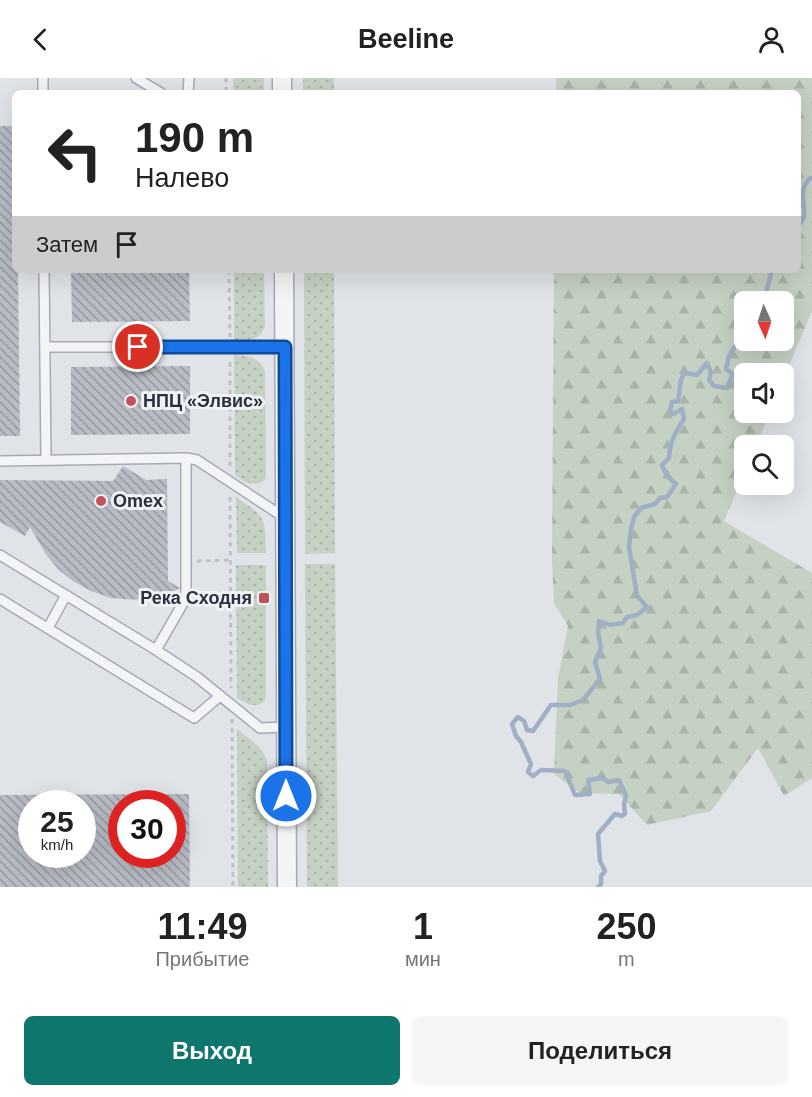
<!DOCTYPE html>
<html lang="ru">
<head>
<meta charset="utf-8">
<style>
  :root { --surface:#fff; --page:#f6f6f6; --text:#222; --muted:#767676; --accent:#0f766e }
  body { margin:0; font-family:Arial,sans-serif; background:var(--page); color:var(--text); height:100vh; display:flex; flex-direction:column; font-size:22px; white-space:nowrap }
  * { box-sizing:border-box; margin:0 }
  p { font-size:20px; color:var(--muted) }
  .icon { flex:none; width:33px; height:33px; fill:none; stroke:currentColor; stroke-width:2; stroke-linecap:round; stroke-linejoin:round }
  .map { position:relative; height:809px; overflow:hidden }
  .details { display:flex; flex-direction:column; background:var(--surface); flex:1 }
  .details>* { flex:none }
  .hud { position:absolute; left:12px; top:12px; width:789px; height:183px; border-radius:9px; box-shadow:0 6px 24px #0002; background:#fff; color:var(--text); overflow:hidden }
  .needle { width:39px; rotate:177deg }
  .controls { position:absolute; left:734px; top:213px; display:grid; gap:12px }
  .controls a { display:grid; place-items:center; width:60px; height:60px; border-radius:9px; background:var(--surface); box-shadow:0 6px 24px #0002; font-size:30px }
  .speed { position:absolute; left:18px; top:712px; display:flex; gap:12px; font-size:30px; font-weight:700; text-align:center }
  .speed>* { display:grid; place-content:center; width:78px; height:78px; border-radius:50%; background:var(--surface); box-shadow:0 6px 24px #0002; line-height:1 }
  .speed small { font-size:15px; font-weight:400 }
  .speed .limit { border:9px solid #d22; background:#fff; color:#111 }
  .pin { position:absolute; display:grid; place-items:center; width:51px; height:51px; color:#fff; margin:-26px; border:3px solid #fff; border-radius:50%; box-shadow:0 2px 6px #0007 }
  .me { position:absolute; width:66px; margin:-33px; rotate:0deg; stroke-linejoin:round; filter:drop-shadow(0 0 4px #0008) }
  .turn { display:flex; align-items:center; gap:21px; height:126px; padding:0 24px; font-size:27px }
  .turn .icon { width:78px; height:78px; stroke-width:2.5 }
  .turn b { display:block; font-size:42px; line-height:51px }
  .then { display:flex; align-items:center; height:57px; padding:0 24px; background:#0003; gap:12px; font-size:22px }
  .eta { display:flex; justify-content:space-evenly; align-items:center; height:102px; text-align:center }
  .eta b { font-size:36px; font-weight:700; line-height:42px }
  .primary-button { display:flex; gap:12px; margin-top:auto; padding:12px 24px }
  .primary-button a { flex:1; height:69px; border-radius:9px; background:var(--accent); color:#fff; font-size:24px; font-weight:700; line-height:69px; text-align:center }
  .primary-button a+a { background:var(--page); color:var(--text) }
  header { display:flex; justify-content:space-between; align-items:center; height:78px; padding:0 24px; background:var(--surface); font-size:27px; font-weight:700 }
  .map>svg:first-child { display:block }
  .grass { fill:url(#grass-dots) }
  .forest { fill:url(#forest-firs); fill-rule:evenodd }
  .lines { fill:none; stroke-linecap:round; stroke-linejoin:round }
  .stream { stroke:#9fafc5; stroke-width:4.5 }
  .building { fill:url(#building-back-hatch); fill-rule:evenodd }
  .service-casing { stroke:#a6aab2; stroke-width:12 }
  .minor-casing { stroke:#a6aab2; stroke-width:21 }
  .path { stroke:#bfc1c6; stroke-width:3; stroke-dasharray:4.5 4.5; stroke-linecap:butt }
  .service { stroke:#f3f4f6; stroke-width:9 }
  .minor { stroke:#f3f4f6; stroke-width:18 }
  .route-casing { stroke:#114b97; stroke-width:15 }
  .route { stroke:#1a73e8; stroke-width:10 }
  .poi-dot { fill:#c1515b; stroke:#f0f2f5; stroke-width:2 }
  .labels { text-anchor:middle; dominant-baseline:central; stroke-width:6; stroke-linejoin:round; paint-order:stroke }
  .poi-label { font-size:18px; font-weight:bold; fill:#2a303e; stroke:#f0f2f5; text-anchor:start }
</style>
</head>
<body>
<header><svg class="icon" aria-label="back" viewBox="0 0 24 24"><path d="M15 5l-7 7 7 7"/></svg>Beeline<svg class="icon" aria-label="person" viewBox="0 0 24 24"><circle cx="12" cy="8" r="4"/><path d="M4 21q1-7 8-7t8 7"/></svg></header>
<div class="map">
<svg width="812" height="809" viewBox="0 0 812 809">
  <defs>
    <pattern id="grass-dots" width="8" height="8" patternUnits="userSpaceOnUse" patternTransform="scale(1.5)"><rect width="8" height="8" fill="#c5d1c2"/><path d="M2 2h.1M6 6h.1" fill="none" stroke="#a9b4a8" stroke-width="1.8" stroke-linecap="round"/></pattern>
    <pattern id="forest-firs" width="22" height="20" patternUnits="userSpaceOnUse" patternTransform="scale(1.5)"><rect width="22" height="20" fill="#c5d1c2"/><path d="M5 1l3.5 6h-7zM16 11l3.5 6h-7z" fill="#a9b4a8"/></pattern>
    <pattern id="building-back-hatch" width="6" height="6" patternUnits="userSpaceOnUse" patternTransform="scale(1.5)"><rect width="6" height="6" fill="#b8bcc4"/><path d="M-1 5l2 2M0 0l6 6M5-1l2 2" fill="none" stroke="#9699a1"/></pattern>
  </defs>
  <rect width="100%" height="100%" fill="#e0e3e8"/>
  <!-- grass -->
  <path class="grass" d="M233 0H264V15H233Z
    M303 0H334V15H303Z
    M234 192H264L265 247C261 263 248 263 234 262Z
    M304 192H334L335 475 305 476Z
    M234 277C249 278 259 279 265 293L266 396 265 402C253 410 245 404 235 397Z
    M236 419C266 440 265 438 266 475H237Z
    M335 486 338 809H307L305 486Z
    M236 487H266V614L265 623C253 631 249 626 237 620Z
    M237 651C248 660 263 669 267 683L268 809H238Z"/>
  <!-- forest -->
  <path class="forest" d="M556 0H812V233L783 302V296H744V334L770 335 756 367 744 368V396L724 443 812 495V700L784 718 758 670 711 733 647 747 619 716 580 715 554 696 558 600 568 548 554 525 552 483 554 192H798V15H556ZM744 224H783V262H744Z"/>
  <g class="lines">
    <!-- stream -->
    <path class="stream" d="M798 158V147C811 137 799 123 804 109 805 106 807 104 809 101L812 100
      M766 224 767 211 772 192
      M598 809 601 806V798L605 793 600 783 598 756 615 736 622 738 625 736 624 726 626 718 619 702 608 704 603 700 588 702 590 716 575 717 565 693 541 692 533 698 528 694 531 686 521 664 516 658 512 646 518 639 524 643 527 652 533 653 551 627H570L583 622 600 601 595 584 601 570 598 555 599 543 610 547 623 545 627 539 637 537 647 529 637 518 629 469 631 451 634 439 641 430 655 426 660 420 667 419 676 406 667 398 662 387 669 380C670 364 675 354 684 341L682 331 673 336 670 333 672 324 678 323 681 302 684 295 697 297 707 285 711 294 709 302 714 308 727 310 733 296 726 291 729 278 737 265 754 267 758 262"/>
  </g>
  <!-- building -->
  <path class="building" d="M0 48H15V192H18L20 358H0Z
    M71 192H189L190 243 72 244Z
    M190 288V356L71 357V289Z
    M123 388 146 402 167 401 168 503 180 510 169 516V524L157 520 145 522 123 521 111 520 91 513 73 503 58 491 45 475 30 449 25 458 0 444V402L113 403Z
    M189 716 190 809H0V717ZM32 726H82V777H32ZM122 726H172V777H122Z"/>
  <g class="lines">
    <!-- service casing -->
    <g class="service-casing">
      <path id="service" d="M43 0V15
        M136 0 161 15
        M188 15 189 0
        M44 192 46 382
        M45 269H285
        M0 383 186 380 197 382 285 440
        M0 477 156 572 197 599 260 650 286 649
        M0 521 194 640 220 618
        M48 550 66 517
        M156 572 186 520V380"/>
    </g>
    <!-- minor casing -->
    <g class="minor-casing">
      <path id="minor" d="M282 0V15
        M284 192 287 809"/>
    </g>
    <!-- path -->
    <path class="path" d="M226 0V15
      M229 192 230 259
      M230 388V281
      M230 419 231 610
      M197 483 230 482
      M232 641 233 809"/>
    <!-- service -->
    <use href="#service" class="service"/>
    <!-- minor -->
    <use href="#minor" class="minor"/>
  </g>
  <g class="lines">
    <!-- route casing -->
    <g class="route-casing">
      <path id="route" d="M138 269H285L286 718"/>
    </g>
    <!-- route -->
    <use href="#route" class="route"/>
  </g>
  <!-- markers -->
  <g class="poi-dot">
    <circle cx="131" cy="323" r="6"/>
    <circle cx="101" cy="423" r="6"/>
    <rect x="258" y="514" width="12" height="12" rx="3"/>
  </g>
  <g class="labels">
    <!-- poi labels -->
    <g class="poi-label">
      <text x="143" y="323">НПЦ «Элвис»</text>
      <text x="113" y="423">Omex</text>
      <text x="252" y="520" text-anchor="end">Река Сходня</text>
    </g>
  </g>
</svg>
<div class="controls">
<a><svg class="needle" viewBox="-14 -14 28 28"><path d="M0-13l5 13h-10z" fill="#e53935"/><path d="M0 13l5-13h-10z" fill="#767676"/></svg></a>
<a><svg class="icon" aria-label="sound" viewBox="0 0 24 24"><path d="M4 9h4l5-4v14l-5-4H4zM17 9q2 3 0 6"/></svg></a>
<a><svg class="icon" aria-label="search" viewBox="0 0 24 24"><circle cx="10" cy="10" r="6"/><path d="M15 15l6 6"/></svg></a>
</div>
<div class="speed"><div>25<small>km/h</small></div><div class="limit">30</div></div>
<div class="pin" style="left:138px;top:269px;background:#d93025"><svg class="icon" aria-label="arrive" viewBox="0 0 24 24"><path d="M6 21V4h12l-3 4 3 4H6"/></svg></div>
<svg class="me" style="left:286px;top:718px" viewBox="-20 -20 40 40"><circle r="17" fill="#1a73e8" stroke="#fff" stroke-width="3"/><path d="M0-11L8 9 0 5-8 9z" fill="#fff"/></svg>
<div class="hud">
<div class="turn"><svg class="icon" aria-label="left" viewBox="0 0 24 24"><path d="M17 20v-9H6M10 6l-5 5 5 5"/></svg><div><b>190 m</b>Налево</div></div>
<div class="then">Затем<svg class="icon" aria-label="arrive" viewBox="0 0 24 24"><path d="M6 21V4h12l-3 4 3 4H6"/></svg></div>
</div>
</div>
<section class="details">
<div class="eta">
<div><b>11:49</b><p>Прибытие</p></div>
<div><b>1</b><p>мин</p></div>
<div><b>250</b><p>m</p></div>
</div>
<div class="primary-button"><a>Выход</a><a>Поделиться</a></div>
</section>
</body>
</html>
